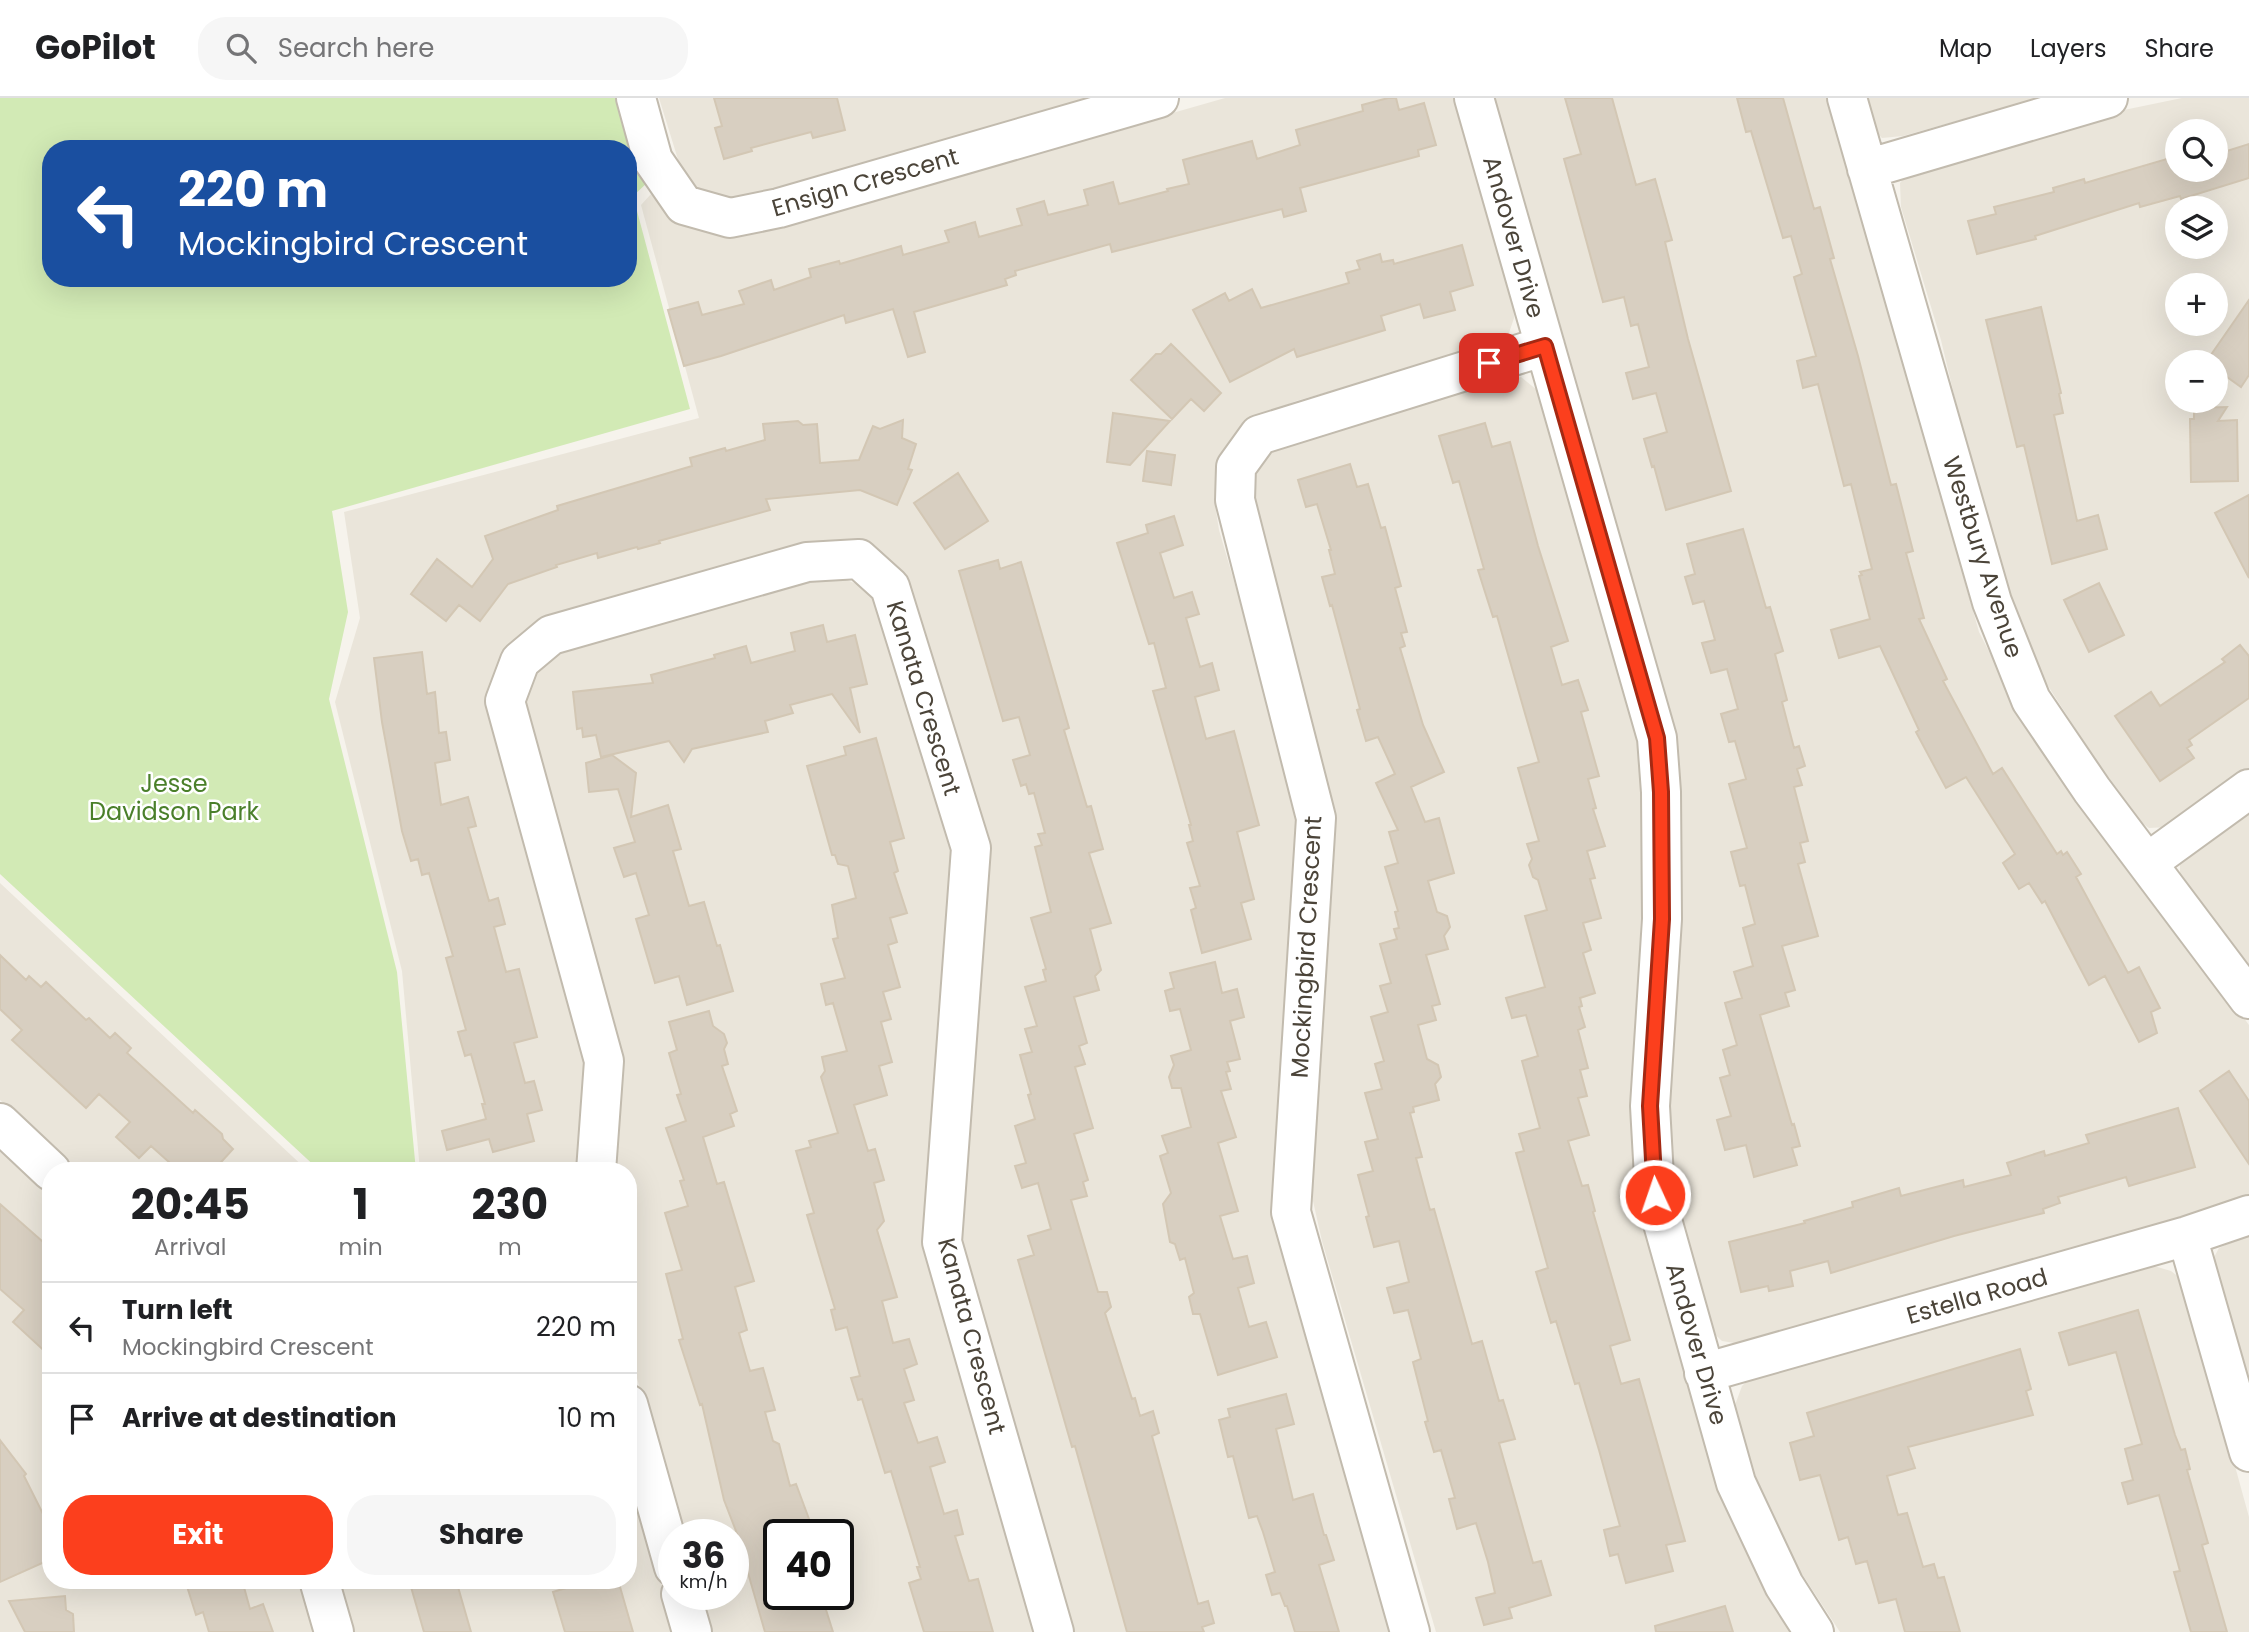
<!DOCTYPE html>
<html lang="en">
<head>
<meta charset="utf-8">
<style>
  :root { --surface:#fff; --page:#f6f6f6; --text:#202124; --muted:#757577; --line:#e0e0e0; --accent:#fc3f1d }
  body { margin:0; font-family:Poppins,sans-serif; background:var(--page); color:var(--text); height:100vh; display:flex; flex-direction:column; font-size:26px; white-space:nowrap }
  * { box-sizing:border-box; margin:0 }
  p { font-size:23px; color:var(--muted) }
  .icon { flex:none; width:38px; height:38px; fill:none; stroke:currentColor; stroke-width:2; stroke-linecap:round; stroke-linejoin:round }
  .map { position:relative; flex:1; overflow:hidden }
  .sheet { position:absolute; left:42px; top:1064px; width:595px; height:427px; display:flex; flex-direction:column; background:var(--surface); border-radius:28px; box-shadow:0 7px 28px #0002 }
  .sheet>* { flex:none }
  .top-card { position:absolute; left:42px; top:42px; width:595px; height:147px; border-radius:28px; box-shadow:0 7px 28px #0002; background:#1a4fa0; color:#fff; overflow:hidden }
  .buttons { position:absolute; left:2165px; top:21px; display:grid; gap:14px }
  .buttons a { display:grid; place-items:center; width:63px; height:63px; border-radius:50%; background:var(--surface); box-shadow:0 7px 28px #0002; font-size:35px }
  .speed { position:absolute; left:658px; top:1421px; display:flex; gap:14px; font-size:35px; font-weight:700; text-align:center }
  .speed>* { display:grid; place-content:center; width:91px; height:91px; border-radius:50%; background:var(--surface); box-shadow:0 7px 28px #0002; line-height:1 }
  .speed small { font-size:18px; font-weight:400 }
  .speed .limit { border:4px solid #111; border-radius:10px; background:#fff; color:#111 }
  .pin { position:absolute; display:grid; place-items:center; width:60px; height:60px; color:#fff; margin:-30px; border-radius:14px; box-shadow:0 4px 10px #0006 }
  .me { position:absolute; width:77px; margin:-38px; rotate:357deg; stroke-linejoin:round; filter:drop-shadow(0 0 5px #0008) }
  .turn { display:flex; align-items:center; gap:24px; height:147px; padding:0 21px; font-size:32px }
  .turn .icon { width:91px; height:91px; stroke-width:2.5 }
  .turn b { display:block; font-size:49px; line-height:60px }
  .eta { display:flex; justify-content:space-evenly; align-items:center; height:119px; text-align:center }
  .eta b { font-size:42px; font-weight:700; line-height:49px }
  .action { display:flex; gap:14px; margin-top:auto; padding:14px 21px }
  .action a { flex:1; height:80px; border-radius:28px; background:var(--accent); color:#fff; font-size:28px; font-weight:700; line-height:80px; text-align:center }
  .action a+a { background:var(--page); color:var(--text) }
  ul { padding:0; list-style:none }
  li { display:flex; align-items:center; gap:21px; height:91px; padding:0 21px; border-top:2px solid var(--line) }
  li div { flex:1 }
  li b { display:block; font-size:26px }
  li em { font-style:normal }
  header { display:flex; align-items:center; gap:42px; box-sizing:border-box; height:98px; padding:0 35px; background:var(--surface); border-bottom:2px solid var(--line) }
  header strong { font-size:33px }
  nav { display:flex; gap:38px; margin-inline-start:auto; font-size:24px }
  .search { width:490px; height:63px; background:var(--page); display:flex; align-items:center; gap:18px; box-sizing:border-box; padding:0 24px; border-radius:28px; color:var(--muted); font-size:26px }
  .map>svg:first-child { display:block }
  .residential { fill:#eae5da; fill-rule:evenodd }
  .green { fill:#d2eab5; fill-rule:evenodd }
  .building { fill:#d8cfc1; stroke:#d3c7b4; stroke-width:2 }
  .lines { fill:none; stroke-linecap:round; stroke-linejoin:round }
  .minor-casing { stroke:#c2bbae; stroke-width:42 }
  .minor { stroke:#fff; stroke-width:38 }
  .route-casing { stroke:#a42913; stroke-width:18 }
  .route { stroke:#fc3f1d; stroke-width:12 }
  .labels { text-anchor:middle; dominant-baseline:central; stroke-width:5; stroke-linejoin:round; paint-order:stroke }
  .street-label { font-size:24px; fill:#4b4439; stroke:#fff }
  .park-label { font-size:24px; fill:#4a7f2a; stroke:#fff }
</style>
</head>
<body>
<header>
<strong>GoPilot</strong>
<div class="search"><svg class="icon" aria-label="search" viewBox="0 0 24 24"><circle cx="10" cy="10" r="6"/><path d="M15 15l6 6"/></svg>Search here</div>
<nav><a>Map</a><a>Layers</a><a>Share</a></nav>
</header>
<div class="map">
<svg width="2249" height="1534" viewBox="0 0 2249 1534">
  <rect width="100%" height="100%" fill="#f6f3ec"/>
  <!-- residential -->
  <path class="residential" d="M659 0H1103L752 99 714 103 693 91 680 68Z
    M1225 0H1456L1513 196 1514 220 1508 238 1492 248 1296 303 1248 323 1229 344 1220 367 1214 400 1219 432 1281 644 1300 736 1277 1076 1397 1534H1074L966 1161 959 1122 981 842 886 465 511 550 584 942 586 1027 580 1073H420L402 873 335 604 360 520 344 414 699 320 641 107 651 96 673 120 696 131 725 138 759 133Z
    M1494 0H1829L1979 534 2022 618 2249 927V1101L1747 1247 1722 1243 1706 1228 1675 1121 1665 983 1681 801 1682 715 1676 652 1662 583Z
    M1863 0H2039L1903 38 1882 40 1871 29Z
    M2182 0H2249V672L2169 729 2149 730 2131 717 2032 563 1993 461 1941 242 1901 109 1900 85 1910 73 2090 19ZM2177 33H2216V72H2177ZM2177 110H2216V149H2177ZM2177 187H2216V226H2177ZM2177 264H2216V303H2177Z
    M1521 279 1542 296 1626 586 1639 653 1644 711 1643 778 1635 945 1743 1439 1791 1534H1436L1322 1143 1313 1103 1311 1068 1333 753 1250 389 1259 366 1274 348 1318 332 1505 281Z
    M838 478 863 489 885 512 945 714 953 773 929 1080 1040 1534H709L698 1496H733V1437H682L628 1249V1073H614L524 601 533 574 557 554 810 483ZM779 1437H838V1496H779Z
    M2249 708V874L2180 778V759Z
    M0 785 308 1073H76L0 1002Z
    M0 1042 51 1088V1482H304L320 1534H0Z
    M2249 1136V1303L2212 1163 2219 1150Z
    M2154 1168 2171 1173 2184 1183 2249 1419V1534H1840L1787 1453 1756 1391 1735 1307 1742 1288 1753 1277Z
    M628 1362 677 1534H350L335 1482H628Z"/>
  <!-- green -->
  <path class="green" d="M0 0H622L647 85 633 98 690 311 332 413 348 514 329 601 397 874 416 1073H320L0 776ZM51 51H628V180H51Z"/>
  <!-- building -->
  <path class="building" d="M714 0H837L845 32 813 40 811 34 751 50 752 53 724 61 715 30 722 28Z
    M1388 0H1396L1399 12 1424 5 1436 47 1418 52 1419 58 1300 90 1306 113 1284 119 1282 111 1112 154 1110 146 1015 173 1016 177 1005 181 1007 187 914 214 925 254 908 259 893 211 846 225 844 217 721 258 684 268 668 212 698 204 702 217 744 206 739 193 771 182 774 192 811 179 809 171 839 163 840 166 901 148 903 157 949 144 945 133 975 124 979 139 1022 127 1017 111 1044 103 1048 117 1088 107 1084 92 1113 84 1119 106 1168 93 1167 91 1189 86 1183 62 1252 43 1257 61 1300 47 1296 32 1363 13 1362 7Z
    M1565 0H1612L1636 87 1655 81 1672 142 1665 144 1688 241 1731 393 1666 412 1654 368 1652 369 1644 341 1667 334 1656 295 1633 301 1626 275 1649 269 1638 226 1631 228 1624 199 1603 204 1564 61 1581 56Z
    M1737 0H1783L1814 111 1820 109 1834 160 1830 161 1858 258 1891 387 1896 386 1913 453 1906 455 1924 520 1919 521 1947 581 1943 583 1993 676 2002 670 2057 756 2061 753 2063 757 2067 754 2081 776 2076 779 2128 875 2139 869 2160 910 2151 914 2157 935 2139 944 2105 878 2089 887 2045 803 2042 805 2029 785 2019 791 2003 765 2015 756 1966 679 1946 690 1916 634 1919 632 1880 548 1839 560 1831 532 1870 521 1859 478 1862 477 1860 474 1872 471 1851 386 1844 388 1818 286 1803 290 1797 263 1816 258 1794 179 1802 176 1791 138 1783 140 1751 33 1746 34Z
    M2225 44 2227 53 2249 46V80L2181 101 2180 98 2140 109 2139 105 2035 138 2036 141 1977 156 1968 123 1996 116 1994 109 2054 94 2053 90 2084 81 2085 85 2177 58V72H2216V47Z
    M1462 147 1473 187 1450 194 1455 212 1424 220 1420 206 1381 218 1385 232 1297 259 1294 251 1230 284 1193 212 1225 195 1229 203 1252 191 1261 210 1349 185 1346 175 1360 171 1357 163 1380 156 1382 164 1393 162 1394 166Z
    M2249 202V277L2241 289 2216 271V264H2206Z
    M2041 209 2061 295 2059 296 2063 315 2054 317 2077 423 2098 417 2107 451 2052 466 2024 347 2017 349 1986 222Z
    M1171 246 1221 295 1204 313 1191 301 1172 321 1131 282 1156 256H1161Z
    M2227 309 2218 323 2237 322 2238 383 2191 384 2190 321H2194V310Z
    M1113 315 1170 323 1130 367 1107 364Z
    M903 322 902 340 916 346 908 371 912 372 897 407 860 392 766 401 770 412 659 443 660 445 638 451 637 449 598 460 597 455 556 467 557 469 508 486 480 523 459 507 446 523 411 496 437 461 472 489 493 461 485 438 558 412 557 408 692 368 690 360 725 350 726 353 765 342 763 326 798 323 803 327 817 326 820 365 859 362 873 328 880 331Z
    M1485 325 1492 349 1510 344 1538 448 1568 543 1551 549 1562 587 1578 582 1588 612 1581 614 1599 678 1588 681 1596 710 1593 711 1605 748 1587 753 1595 780 1590 781 1601 820 1583 825 1591 852 1583 855 1595 895 1580 900 1582 908 1579 909 1585 929 1578 932 1588 970 1580 972 1587 998 1578 1000 1589 1037 1568 1043 1582 1088 1588 1087 1595 1113 1593 1114 1630 1242 1610 1248 1621 1286 1639 1281 1685 1443 1666 1447 1673 1473 1626 1485 1618 1456 1610 1458 1604 1432 1620 1428 1599 1352 1579 1285 1575 1286 1556 1223 1551 1225 1536 1174 1548 1170 1516 1055 1524 1053 1519 1036 1540 1030 1522 963 1538 958 1526 917 1512 920 1506 900 1545 889 1525 818 1547 812 1538 782 1533 779 1529 767 1532 761 1527 746 1539 743 1518 670 1539 664 1497 518 1493 519 1478 472 1484 471 1459 383 1453 385 1439 338Z
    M1147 353 1175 357 1171 387 1143 383Z
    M1350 366 1357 389 1368 386 1381 430 1385 429 1401 488 1395 490 1407 534 1401 535 1405 548 1400 550 1423 627 1444 674 1411 689 1425 724 1439 720 1454 775 1428 783 1437 814 1447 818 1450 829 1444 838 1448 851 1426 857 1440 906 1432 908 1436 922 1418 927 1427 961 1438 967 1441 979 1435 986 1439 1002 1413 1009 1414 1014 1410 1015 1422 1059 1416 1060 1430 1112 1434 1111 1472 1246 1482 1243 1499 1303 1503 1302 1515 1341 1499 1345 1533 1465 1541 1463 1551 1497 1509 1510 1512 1520 1484 1527 1476 1500 1495 1495 1488 1464 1476 1425 1457 1431 1449 1401 1455 1400 1441 1352 1434 1354 1425 1324 1428 1323 1413 1264 1421 1261 1408 1212 1394 1215 1387 1190 1409 1184 1399 1143 1374 1149 1366 1119 1369 1118 1358 1077 1373 1073 1365 1044 1378 1041 1365 995 1382 991 1375 966 1384 963 1371 919 1388 914 1380 888 1391 885 1380 846 1397 841 1394 831 1399 830 1395 814 1398 813 1385 769 1398 765 1389 734 1398 732 1376 685 1395 676 1378 639 1366 643 1357 612 1360 611 1332 507 1330 508 1322 479 1335 476 1329 452H1331L1317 406 1306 409 1298 382Z
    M958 375 988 423 945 451 914 405Z
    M2249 397V480L2215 415Z
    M1174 418 1183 447 1160 455 1174 500 1192 494 1199 516 1186 520 1200 569 1212 565 1219 592 1195 599 1206 641 1234 633 1259 727 1237 734 1254 801 1241 805 1251 841 1202 855 1191 812 1196 810 1190 790 1200 788 1187 745 1193 743 1189 727H1191L1153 593 1166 590 1154 545 1149 546 1117 445 1148 435 1146 427Z
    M1743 431 1766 510 1770 509 1783 553 1775 556 1787 602 1782 604 1794 650 1799 648 1805 668 1797 671 1802 687 1794 689 1808 743 1800 745 1805 764 1798 766 1818 838 1782 848 1795 892 1785 895 1789 908 1760 917 1792 1027 1794 1026 1800 1048 1792 1050 1797 1067 1754 1079 1746 1047 1725 1052 1717 1022 1731 1018 1720 980 1730 977 1723 952 1737 947 1725 905 1742 900 1734 874 1753 868 1743 830 1755 826 1745 787 1740 788 1731 754 1747 750 1729 686 1746 681 1735 643 1729 644 1721 616 1738 611 1727 571 1711 575 1702 545 1715 542 1704 503 1693 506 1685 479 1695 476 1687 446Z
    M998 462 1000 471 1021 464 1069 630 1064 632 1087 709 1091 708 1103 751 1089 755 1111 825 1090 831 1101 872 1095 878 1099 892 1074 899 1087 945 1079 948 1085 966 1075 969 1093 1030 1074 1036 1088 1082 1083 1084 1087 1098 1071 1102 1098 1194H1107L1111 1209 1105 1215 1132 1301 1135 1300 1140 1318 1153 1313 1159 1335 1152 1338 1198 1506 1208 1503 1214 1525 1202 1529 1204 1534H1127L1075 1348 1072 1349 1018 1162 1034 1157 1028 1138 1051 1131 1038 1085 1022 1090 1015 1068 1026 1065 1015 1028 1035 1021 1028 997 1031 996 1020 957 1032 954 1025 931 1037 928 1025 889 1046 883 1043 872 1046 871 1031 820 1051 814 1035 749 1042 747 1038 736 1045 735 1034 695 1029 696 1026 686 1021 688 1013 662 1030 657 1019 619 1003 623 959 473Z
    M2099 485 2124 537 2089 554 2064 502Z
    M823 527 827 544 855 537 867 586 850 590 860 635 832 596 790 607 793 615 765 623 768 634 692 651 684 664 669 643 601 659 596 637 583 639 582 630 577 631 573 594 653 585 651 577 715 560 714 557 746 548 751 565 795 553 791 535Z
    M2240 547 2249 558V600L2189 642 2192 647 2187 650 2194 660 2160 683 2115 618 2151 594 2160 608 2225 564 2222 561Z
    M422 554 427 596 435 594 439 635 446 634 450 662 435 665 441 707 468 699 476 728 468 730 489 803 498 800 505 826 494 829 506 874 519 871 537 939 514 945 525 985 534 983 542 1012 527 1016 534 1043 493 1054 489 1041 447 1052 442 1033 486 1021 482 1006H485L471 956 465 958 458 934 466 932 446 860 453 858 429 775 422 777 418 761 411 763 402 733 382 624 374 560Z
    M876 640 904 740 890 744 898 773 894 775 907 815 890 820 897 844 888 847 900 889 883 894 891 921 881 924 892 964 879 968 887 997 854 1007 868 1053 875 1051 884 1082 874 1085 884 1123 877 1132 897 1199 882 1203 893 1245 909 1241 917 1266 904 1271 914 1302 904 1305 918 1345 937 1339 945 1364 930 1369 944 1416 957 1412 963 1436 955 1438 969 1483 978 1481 993 1534H924L909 1485 921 1481 917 1469H920L891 1373 885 1375 862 1301 858 1302 851 1280 860 1278 847 1229 836 1232 831 1212 835 1211 807 1117 814 1115 796 1053 811 1049 809 1043 838 1035 821 979 825 973 822 959 847 953 833 905 826 907 821 886 845 880 833 841 838 840 832 807 856 800 848 768 838 766 835 757H832L807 668 846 657 844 649Z
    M612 657 636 675 631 719 668 707 681 751 673 753 689 808 704 804 717 848 720 847 733 893 687 907 679 878 655 885 636 821 649 817 636 775 624 779 614 750 635 744 618 691 589 694 586 665Z
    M0 857 26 882 29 878 41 889 46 884 86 922 89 920 110 940 115 935 131 950 127 955 193 1015 195 1012 222 1036 223 1041 233 1051 213 1073H179L151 1048 139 1060 116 1039 130 1024 99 996 86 1010 12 942 22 932 0 911Z
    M1215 864 1222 895 1237 891 1244 919 1230 923 1240 961 1227 964 1230 973 1226 974 1231 991 1221 993 1236 1039 1218 1045 1238 1113 1220 1118 1233 1161 1247 1158 1254 1185 1238 1190 1249 1229 1266 1224 1277 1259 1218 1277 1200 1216H1193L1189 1199 1194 1195 1185 1160 1180 1162 1175 1146 1170 1144 1163 1106 1171 1095 1160 1058 1168 1055 1162 1038 1191 1029 1181 990H1172L1169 979 1174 967 1171 958 1191 952 1180 911 1170 913 1165 893 1174 890 1170 875Z
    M709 913 713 928 724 936 727 945 724 951 728 966 722 968 737 1013 730 1016 734 1028 703 1039 717 1086 724 1084 754 1183 735 1189 747 1232 739 1235 750 1273 763 1270 775 1312 765 1314 773 1343 779 1346 790 1388 796 1386 809 1421 805 1426 809 1437H779V1496H821L833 1534H765L736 1433 724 1402 702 1306 700 1307 679 1242 683 1241 666 1176 682 1172 665 1115 688 1108 680 1083 684 1082 666 1030 686 1023 677 997 681 996 669 955 677 952 669 924Z
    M2229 973 2249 1003V1066L2200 993Z
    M2178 1010 2195 1069 2129 1088 2126 1079 2058 1099 2060 1105 2043 1111 2044 1115 1954 1138 1831 1175 1828 1163 1790 1173 1793 1188 1769 1193 1768 1188 1741 1194 1729 1144 1805 1125 1804 1123 1853 1109 1852 1104 1899 1090 1901 1098 1963 1082 1964 1089 2011 1077 2007 1065 2044 1053 2045 1058 2089 1045 2086 1037Z
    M0 1106 51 1151V1259L13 1224 24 1212 0 1191Z
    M2138 1212 2175 1337 2181 1352 2185 1351 2190 1371 2187 1372 2208 1445 2202 1447 2227 1534H2191L2174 1474 2180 1473 2159 1397 2128 1406 2122 1385 2133 1382 2125 1351 2142 1346 2116 1254 2069 1267 2059 1235Z
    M2020 1251 2031 1291 2026 1293 2033 1317 1908 1349 1915 1370 1887 1378 1898 1417 1907 1415 1923 1469 1934 1466 1938 1480 1944 1479 1960 1534H1905L1896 1501 1879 1505 1867 1463 1856 1466 1848 1439 1839 1442 1820 1377 1800 1382 1790 1345 1814 1338 1807 1315Z
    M1286 1296 1294 1326 1276 1331 1293 1402 1313 1396 1324 1437H1326L1334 1462 1319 1467 1339 1534H1295L1287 1508H1285L1280 1495 1272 1497 1266 1477 1275 1474 1263 1434 1257 1418 1249 1420 1233 1358 1228 1359 1219 1322 1230 1319 1228 1311Z
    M0 1342 26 1376 24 1378 46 1422 51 1424V1461L0 1484Z
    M185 1482H242L250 1511 263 1506 273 1534H209L203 1514 196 1517Z
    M409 1482H456L471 1534H424Z
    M592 1482H618L633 1534H565L553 1494Z
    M65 1498 66 1512 73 1516 74 1534H25L9 1503Z
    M1725 1508 1733 1534H1656L1655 1528Z"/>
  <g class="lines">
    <!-- minor casing -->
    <g class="minor-casing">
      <path id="minor" d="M636 0 653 62 684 107 730 120 779 110 1159 0
        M1474 0 1657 640 1661 694 1662 821 1650 1008 1655 1097 1736 1385 1784 1487 1814 1534
        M1847 0 1992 504 2031 602 2092 692 2249 901
        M1867 71 2108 0
        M2147 765 2249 691
        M0 1025 51 1073
        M596 1073 604 963 505 603 520 563 551 537 807 464 859 461 890 489 971 750 942 1144 1054 1534
        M2187 1138 2249 1354
        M1704 1275 2187 1138 2249 1117
        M628 1306 674 1469
        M319 1482 334 1534
        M681 1496 692 1534
        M1410 1534 1291 1114 1316 720 1235 402 1236 369 1259 337 1545 248"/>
    </g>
    <!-- minor -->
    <use href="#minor" class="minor"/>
  </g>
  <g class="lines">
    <!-- route casing -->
    <g class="route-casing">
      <path id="route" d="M1489 265 1545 248 1657 640 1661 694 1662 821 1650 1008 1655 1097"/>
    </g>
    <!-- route -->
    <use href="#route" class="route"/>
  </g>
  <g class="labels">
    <!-- street labels -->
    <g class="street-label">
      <text transform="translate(865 84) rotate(-16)">Ensign Crescent</text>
      <text transform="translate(1514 139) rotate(74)">Andover Drive</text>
      <text transform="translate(1983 459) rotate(72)">Westbury Avenue</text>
      <text transform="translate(924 600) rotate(73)">Kanata Crescent</text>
      <text transform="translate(1306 849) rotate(-87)">Mockingbird Crescent</text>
      <text transform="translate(1977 1198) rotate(-16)">Estella Road</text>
      <text transform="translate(972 1238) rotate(75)">Kanata Crescent</text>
      <text transform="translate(1697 1246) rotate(74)">Andover Drive</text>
    </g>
    <!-- park labels -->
    <g class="park-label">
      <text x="174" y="685">Jesse<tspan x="174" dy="28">Davidson Park</tspan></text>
    </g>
  </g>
</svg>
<div class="buttons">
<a><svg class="icon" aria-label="search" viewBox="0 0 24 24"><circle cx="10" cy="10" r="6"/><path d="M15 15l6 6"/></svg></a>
<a><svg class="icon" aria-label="layers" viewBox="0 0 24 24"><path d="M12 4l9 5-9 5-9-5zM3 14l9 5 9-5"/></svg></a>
<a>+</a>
<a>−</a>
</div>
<div class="speed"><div>36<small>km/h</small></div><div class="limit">40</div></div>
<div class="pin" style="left:1489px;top:265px;background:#d93025"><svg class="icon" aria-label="arrive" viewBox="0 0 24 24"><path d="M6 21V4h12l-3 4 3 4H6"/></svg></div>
<svg class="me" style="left:1655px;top:1097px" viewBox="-20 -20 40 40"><circle r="17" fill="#fc3f1d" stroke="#fff" stroke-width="3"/><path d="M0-11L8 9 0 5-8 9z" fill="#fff"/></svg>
<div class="top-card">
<div class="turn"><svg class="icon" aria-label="left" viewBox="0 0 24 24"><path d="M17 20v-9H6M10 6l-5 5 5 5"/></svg><div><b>220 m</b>Mockingbird Crescent</div></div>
</div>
<section class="sheet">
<div class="eta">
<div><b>20:45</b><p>Arrival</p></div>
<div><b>1</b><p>min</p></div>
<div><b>230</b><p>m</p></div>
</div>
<ul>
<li><svg class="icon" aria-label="left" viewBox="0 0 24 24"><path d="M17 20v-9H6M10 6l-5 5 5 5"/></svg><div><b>Turn left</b><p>Mockingbird Crescent</p></div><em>220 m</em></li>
<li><svg class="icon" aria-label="arrive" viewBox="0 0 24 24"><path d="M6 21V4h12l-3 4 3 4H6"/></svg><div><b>Arrive at destination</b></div><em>10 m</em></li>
</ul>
<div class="action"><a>Exit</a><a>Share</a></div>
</section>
</div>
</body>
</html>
